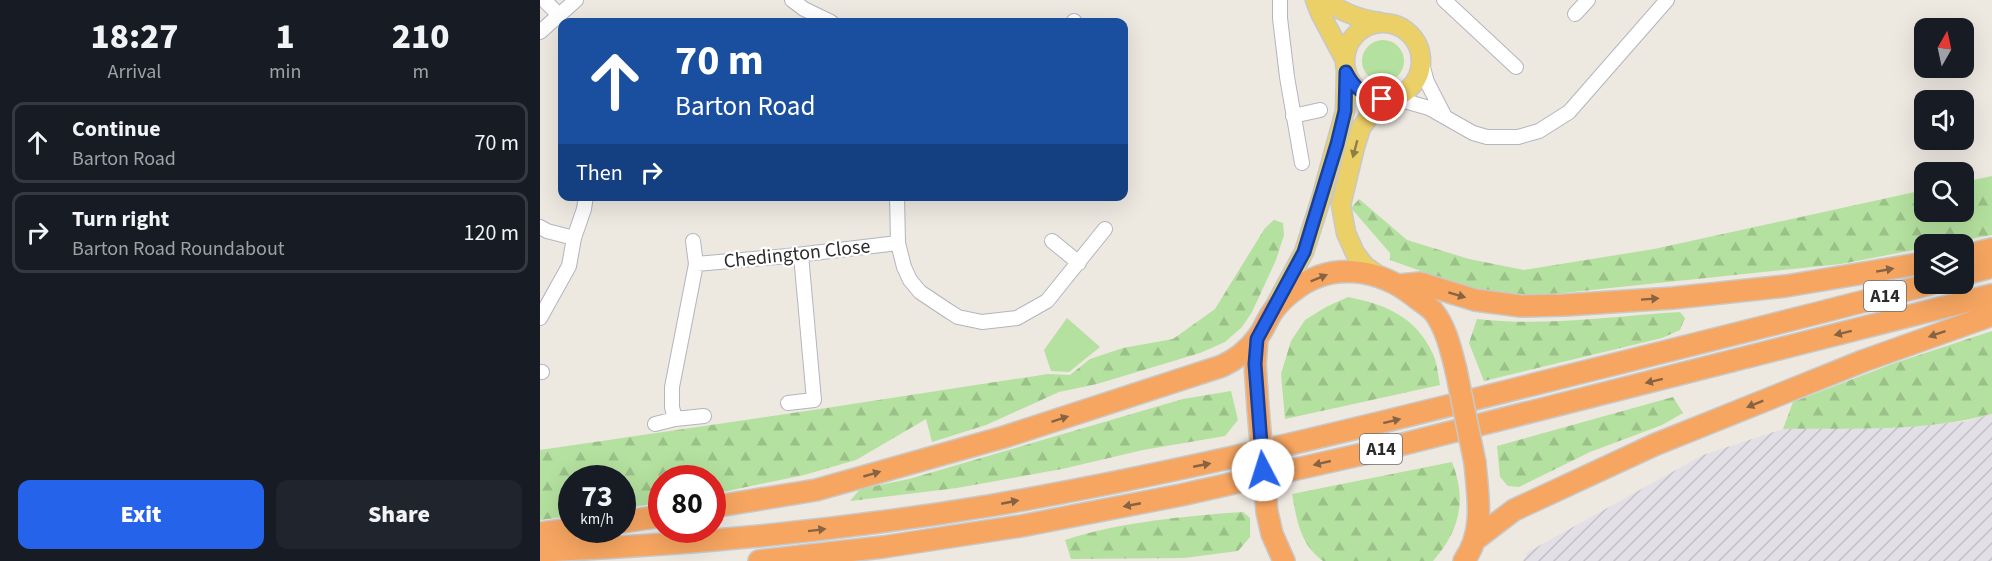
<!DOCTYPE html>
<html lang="en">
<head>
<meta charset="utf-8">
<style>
  :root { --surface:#171b24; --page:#20242c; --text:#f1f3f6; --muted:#9ea1a6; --line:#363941; --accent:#2563eb }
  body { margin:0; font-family:"Source Sans 3",sans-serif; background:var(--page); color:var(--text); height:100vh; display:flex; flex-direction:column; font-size:22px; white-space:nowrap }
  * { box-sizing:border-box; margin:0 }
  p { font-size:20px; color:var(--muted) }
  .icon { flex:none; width:33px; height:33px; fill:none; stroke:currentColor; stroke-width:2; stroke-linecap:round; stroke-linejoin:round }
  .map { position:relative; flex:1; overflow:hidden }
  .side { display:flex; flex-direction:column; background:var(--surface); width:540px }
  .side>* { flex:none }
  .top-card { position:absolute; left:18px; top:18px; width:570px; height:183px; border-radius:12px; box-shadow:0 6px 24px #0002; background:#1a4fa0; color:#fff; overflow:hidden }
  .needle { width:39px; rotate:9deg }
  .tools { position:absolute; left:1374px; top:18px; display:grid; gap:12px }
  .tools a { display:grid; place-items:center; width:60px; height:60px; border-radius:12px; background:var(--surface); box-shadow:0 6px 24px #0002; font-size:30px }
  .speed { position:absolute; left:18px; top:465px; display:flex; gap:12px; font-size:30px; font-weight:700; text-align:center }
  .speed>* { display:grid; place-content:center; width:78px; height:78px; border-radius:50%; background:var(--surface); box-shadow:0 6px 24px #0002; line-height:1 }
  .speed small { font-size:15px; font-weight:400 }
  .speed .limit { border:9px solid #d22; background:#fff; color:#111 }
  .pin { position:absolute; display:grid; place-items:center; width:51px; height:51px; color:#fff; margin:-26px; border:3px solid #fff; border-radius:50%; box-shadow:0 2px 6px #0007 }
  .me { position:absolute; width:66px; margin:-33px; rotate:355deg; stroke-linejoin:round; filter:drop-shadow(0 0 4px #0008) }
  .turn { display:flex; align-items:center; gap:21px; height:126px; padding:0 18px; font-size:27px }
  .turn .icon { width:78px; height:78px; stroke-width:2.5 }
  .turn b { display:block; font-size:42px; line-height:51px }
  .then { display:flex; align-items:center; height:57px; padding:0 18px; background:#0003; gap:12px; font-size:22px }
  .eta { display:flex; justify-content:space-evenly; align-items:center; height:102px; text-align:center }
  .eta b { font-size:36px; font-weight:800; line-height:42px }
  .cta { display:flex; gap:12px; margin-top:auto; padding:12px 18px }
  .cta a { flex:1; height:69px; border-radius:12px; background:var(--accent); color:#fff; font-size:24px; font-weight:800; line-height:69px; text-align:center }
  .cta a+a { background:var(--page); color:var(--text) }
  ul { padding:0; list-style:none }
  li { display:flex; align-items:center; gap:18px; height:81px; margin:0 12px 9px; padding:0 6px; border:3px solid var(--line); border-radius:12px }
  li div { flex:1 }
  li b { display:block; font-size:22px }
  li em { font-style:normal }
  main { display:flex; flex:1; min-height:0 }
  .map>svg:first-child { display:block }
  .industrial { fill:url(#industrial-furrows) }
  .green { fill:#b4e19f }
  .forest { fill:url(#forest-firs) }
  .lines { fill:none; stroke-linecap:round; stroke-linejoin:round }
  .minor-casing { stroke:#b3b5bf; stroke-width:16 }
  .major-casing { stroke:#c8c8c8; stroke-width:21 }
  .highway-casing { stroke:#c8c8c8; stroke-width:24 }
  .minor { stroke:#fff; stroke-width:14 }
  .major { stroke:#ebd067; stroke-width:18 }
  .highway { stroke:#f7a661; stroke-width:21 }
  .highway-bridge-casing { stroke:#c8c8c8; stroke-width:24; stroke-linecap:butt }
  .highway-bridge { stroke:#f7a661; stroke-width:21 }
  .oneway { fill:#8c7e4a }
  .oneway2 { fill:#876344 }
  .route-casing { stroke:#184099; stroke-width:15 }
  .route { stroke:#2563eb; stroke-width:10 }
  .labels { text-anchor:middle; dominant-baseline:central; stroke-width:4.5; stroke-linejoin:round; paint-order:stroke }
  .shield { fill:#fff; stroke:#6b6b6b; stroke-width:1.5 }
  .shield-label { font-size:18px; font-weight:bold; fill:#2c2c2c }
  .street-label { font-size:20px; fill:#2c2c2c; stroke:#fff }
</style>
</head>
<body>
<main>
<section class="side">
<div class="eta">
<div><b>18:27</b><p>Arrival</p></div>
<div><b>1</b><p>min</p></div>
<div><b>210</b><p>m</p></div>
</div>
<ul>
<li><svg class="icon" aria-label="ahead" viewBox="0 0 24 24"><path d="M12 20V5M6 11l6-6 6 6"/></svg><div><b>Continue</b><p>Barton Road</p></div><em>70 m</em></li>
<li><svg class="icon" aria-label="right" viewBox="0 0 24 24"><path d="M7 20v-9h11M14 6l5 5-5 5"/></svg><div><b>Turn right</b><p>Barton Road Roundabout</p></div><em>120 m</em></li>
</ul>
<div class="cta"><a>Exit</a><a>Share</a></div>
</section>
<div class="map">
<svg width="1452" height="561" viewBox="0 0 1452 561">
  <defs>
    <pattern id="industrial-furrows" width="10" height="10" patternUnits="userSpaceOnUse" patternTransform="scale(1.5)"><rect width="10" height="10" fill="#e2e0e6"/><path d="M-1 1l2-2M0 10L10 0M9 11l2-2" fill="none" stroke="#c2c0c5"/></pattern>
    <pattern id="forest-firs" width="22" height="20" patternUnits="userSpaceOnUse" patternTransform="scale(1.5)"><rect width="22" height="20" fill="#b4e19f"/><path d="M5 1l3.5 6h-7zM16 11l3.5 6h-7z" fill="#9bc189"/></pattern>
  </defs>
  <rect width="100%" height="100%" fill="#ede8e0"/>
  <!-- industrial -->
  <path class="industrial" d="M1452 414V561H983L988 552 1163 455 1243 429 1339 428 1423 422Z"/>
  <!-- green -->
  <path class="green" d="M822 61a21 21 0 1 1 42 0a21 21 0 1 1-42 0Z
    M527 318 560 347 529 372 511 371 504 350Z"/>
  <!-- forest -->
  <path class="forest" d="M1452 176V235L1403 244H1384V248L1301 264 994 296 929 288 850 260V253L811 208 819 199 867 240 929 259 984 270 1114 249 1384 190V212H1424V182Z
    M734 220 743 223 744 235 736 260 712 312 702 327 685 342 660 353 557 384 519 392 446 425 392 442 386 419 316 460 264 475 173 494 172 478H122L121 503 83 508 82 478H32L31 516 0 520V450L280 409 508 374 530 375 550 359 583 348 633 339 675 309 725 228Z
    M808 297C844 304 875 316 892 352 897 362 898 374 900 385L745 419 741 374 751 341 765 320 786 307Z
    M1140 312 1145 318 1140 330 1122 338 944 381 929 343 937 319C1004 327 1073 316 1140 312Z
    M1452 331V414C1385 432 1312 428 1243 429L1253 402 1352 364Z
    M691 391 698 420 685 436 603 450 522 469 417 488 310 501 320 489 369 479 643 399Z
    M1133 397 1143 413 1122 425 1050 452 979 487 968 486 960 477 957 446Z
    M912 462C927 500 920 530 893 561H783C760 544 757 521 752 494Z
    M703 512 710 518V537L698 551 644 558 531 559 525 540C580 522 646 516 703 512Z"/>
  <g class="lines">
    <!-- minor casing -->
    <g class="minor-casing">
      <path id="minor" d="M4 0 19 15
        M252 0 264 9 291 22
        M740 0V18L747 77 762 163
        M904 0 976 67
        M1035 14 1048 0
        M534 21 535 22
        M0 32 36 0
        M881 60 887 82 905 117
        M854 98 889 108 933 133 947 137H978L999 131 1029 112 1127 0
        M753 116 780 110
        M357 196 358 243 364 267 370 280 380 292 407 310 418 317 442 322 477 318 507 301 565 229
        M0 227 7 231 34 238
        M153 241 156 264
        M512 241 539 263
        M0 318 29 266 34 238 44 209 46 196
        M0 372H2
        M248 403 274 400 261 255
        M135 419 132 407V387L156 264 248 256 358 243
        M115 424 135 419 164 416"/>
    </g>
    <!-- major casing -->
    <g class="major-casing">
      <path id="major" d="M775 0 780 13 805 60
        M784 0C802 12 818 19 840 22
        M805 61a38 38 0 1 1 76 0a38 38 0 1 1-76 0Z
        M838 275 825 266 815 253 806 233 801 205 815 147 821 128 842 99
        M737 302 764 252 781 199 805 111 806 72"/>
    </g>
    <!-- highway casing -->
    <g class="highway-casing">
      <path id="highway" d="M1424 256 1452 249
        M1424 274 1452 267
        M860 285 880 283 935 300 981 306 1025 305 1133 298 1246 286 1384 263
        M717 339 715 364 718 408
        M172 507 276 490 464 437 682 366C695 360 708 350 717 338 723 331 726 322 731 314 736 306 745 297 753 291 791 261 839 268 875 297 880 301 888 306 893 311 906 327 911 350 916 370
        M727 512 732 534 744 561
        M82 522 122 516
        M0 533 32 529
        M936 539 974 510 1114 445 1323 361 1452 315
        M0 551C152 545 304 530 454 505 639 473 821 428 1003 382 1132 350 1261 318 1390 284
        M219 561 343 547 481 526 641 495 832 452 1452 295
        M924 561C945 531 938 498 935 463"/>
    </g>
    <!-- minor -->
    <use href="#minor" class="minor"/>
    <!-- major -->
    <use href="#major" class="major"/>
    <!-- highway -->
    <use href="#highway" class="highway"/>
    <!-- highway-bridge casing -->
    <g class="highway-bridge-casing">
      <path id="highway-bridge" d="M916 370 935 463
        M718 408 727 512"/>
    </g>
    <!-- highway-bridge -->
    <use href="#highway-bridge" class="highway-bridge"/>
  </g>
  <!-- one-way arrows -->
  <defs><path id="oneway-solid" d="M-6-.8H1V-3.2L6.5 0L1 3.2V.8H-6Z" transform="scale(1.5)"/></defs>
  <use class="oneway" href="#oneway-solid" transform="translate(815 149) rotate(105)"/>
  <g class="oneway2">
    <use href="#oneway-solid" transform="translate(1345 270) rotate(-10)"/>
    <use href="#oneway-solid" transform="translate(779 278) rotate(-22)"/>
    <use href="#oneway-solid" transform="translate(917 295) rotate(17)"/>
    <use href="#oneway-solid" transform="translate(1110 299) rotate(-4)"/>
    <use href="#oneway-solid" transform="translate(1303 333) rotate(166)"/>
    <use href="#oneway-solid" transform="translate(1397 334) rotate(161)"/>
    <use href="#oneway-solid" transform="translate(1114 381) rotate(166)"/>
    <use href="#oneway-solid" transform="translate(1215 404) rotate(158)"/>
    <use href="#oneway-solid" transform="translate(520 419) rotate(-18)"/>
    <use href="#oneway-solid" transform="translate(852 421) rotate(-14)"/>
    <use href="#oneway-solid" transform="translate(782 463) rotate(167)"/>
    <use href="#oneway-solid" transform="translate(662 465) rotate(-11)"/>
    <use href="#oneway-solid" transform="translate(332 474) rotate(-16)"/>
    <use href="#oneway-solid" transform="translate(470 502) rotate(-11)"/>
    <use href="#oneway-solid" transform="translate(592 505) rotate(169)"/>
    <use href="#oneway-solid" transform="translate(277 530) rotate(-7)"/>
  </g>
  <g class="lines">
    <!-- route casing -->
    <g class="route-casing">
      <path id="route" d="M723 470 715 364 717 339 764 252 797 144 805 111 806 72C814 88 824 96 842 99"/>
    </g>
    <!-- route -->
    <use href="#route" class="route"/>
  </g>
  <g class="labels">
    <!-- shield labels -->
    <g class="shield">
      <rect x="1324" y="281" width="42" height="30" rx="4.5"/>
      <rect x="820" y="434" width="42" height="30" rx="4.5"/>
    </g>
    <g class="shield-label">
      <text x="1345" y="296">A14</text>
      <text x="841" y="449">A14</text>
    </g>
    <!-- street labels -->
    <g class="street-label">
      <text transform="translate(257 254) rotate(-6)">Chedington Close</text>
    </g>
  </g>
</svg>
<div class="tools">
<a><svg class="needle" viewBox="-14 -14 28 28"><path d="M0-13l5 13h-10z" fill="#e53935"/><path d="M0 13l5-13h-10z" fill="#9ea1a6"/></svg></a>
<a><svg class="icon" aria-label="sound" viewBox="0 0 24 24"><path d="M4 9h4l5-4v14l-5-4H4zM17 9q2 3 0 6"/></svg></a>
<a><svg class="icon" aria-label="search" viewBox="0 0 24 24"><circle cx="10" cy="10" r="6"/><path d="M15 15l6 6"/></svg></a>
<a><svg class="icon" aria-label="layers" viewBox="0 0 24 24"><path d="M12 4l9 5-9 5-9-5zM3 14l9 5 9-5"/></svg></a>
</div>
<div class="speed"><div>73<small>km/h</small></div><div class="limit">80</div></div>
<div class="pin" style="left:842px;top:99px;background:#d93025"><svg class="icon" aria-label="arrive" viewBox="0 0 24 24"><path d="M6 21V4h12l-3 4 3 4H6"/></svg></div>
<svg class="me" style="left:723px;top:470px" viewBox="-20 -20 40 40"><circle r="19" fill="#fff"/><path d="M0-13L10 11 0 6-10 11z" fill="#2563eb"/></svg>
<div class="top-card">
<div class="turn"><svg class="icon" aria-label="ahead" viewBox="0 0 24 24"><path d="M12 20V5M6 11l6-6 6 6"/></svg><div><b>70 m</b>Barton Road</div></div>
<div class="then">Then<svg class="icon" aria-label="right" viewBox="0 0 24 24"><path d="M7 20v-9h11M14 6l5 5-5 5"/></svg></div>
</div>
</div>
</main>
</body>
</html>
